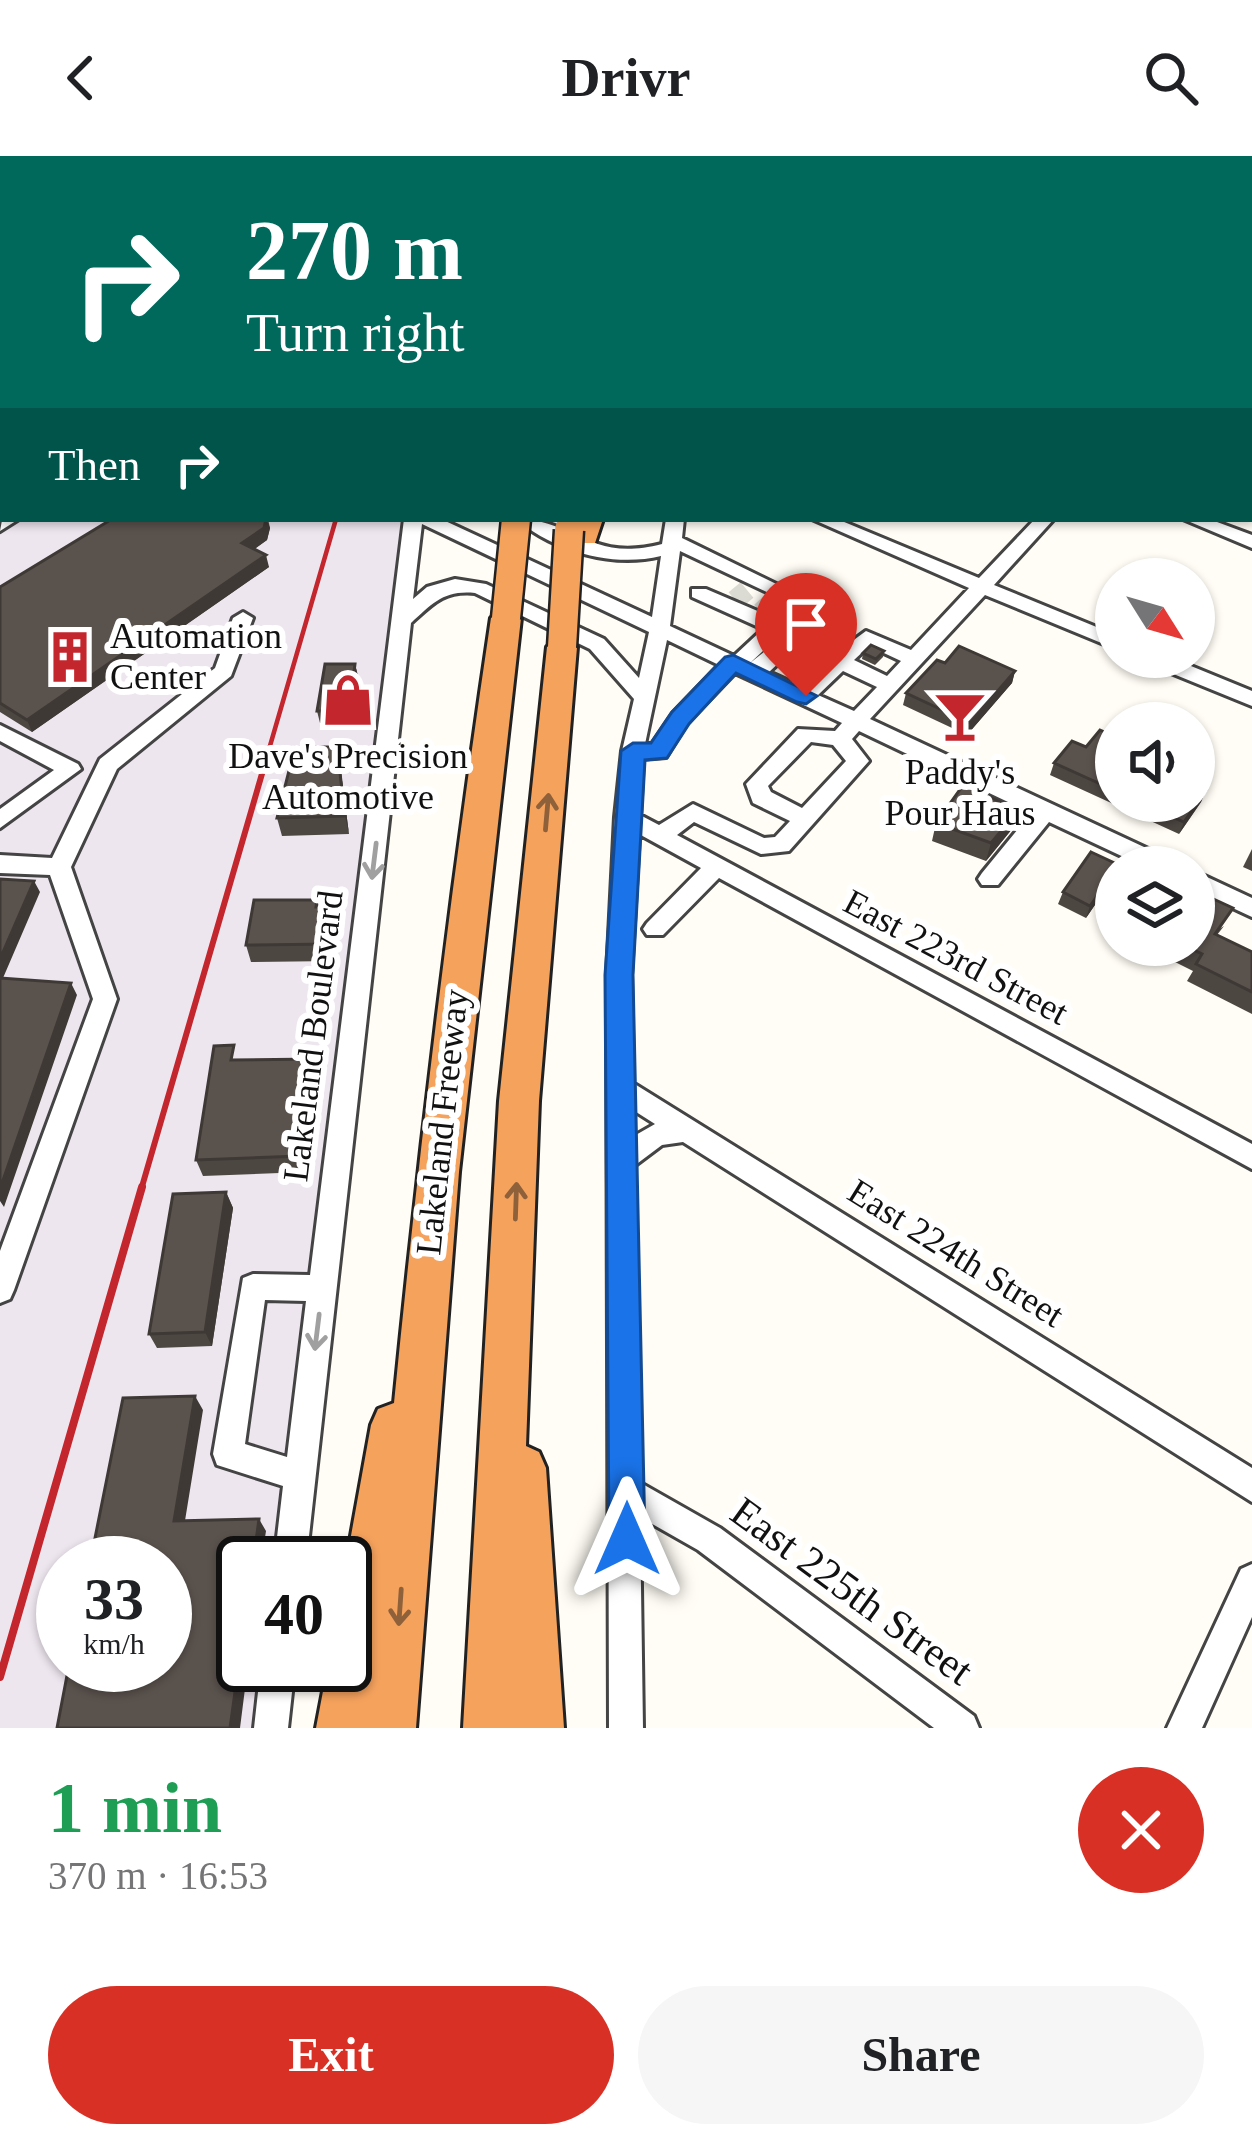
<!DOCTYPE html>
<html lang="en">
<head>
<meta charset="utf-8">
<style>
  :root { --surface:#fff; --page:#f6f6f6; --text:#202124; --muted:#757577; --accent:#d93025 }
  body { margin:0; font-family:Georgia,serif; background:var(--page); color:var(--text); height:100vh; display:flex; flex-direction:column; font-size:45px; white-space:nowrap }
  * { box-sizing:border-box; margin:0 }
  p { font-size:39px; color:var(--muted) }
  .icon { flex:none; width:66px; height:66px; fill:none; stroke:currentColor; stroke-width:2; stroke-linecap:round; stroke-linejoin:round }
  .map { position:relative; height:1572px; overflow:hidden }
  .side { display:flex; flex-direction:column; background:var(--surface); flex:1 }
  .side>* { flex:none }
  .top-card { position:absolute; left:0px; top:0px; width:1254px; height:366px; box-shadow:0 3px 9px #0004; background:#00695c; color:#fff; overflow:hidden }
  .needle { width:78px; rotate:127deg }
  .buttons { position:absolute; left:1095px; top:402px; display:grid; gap:24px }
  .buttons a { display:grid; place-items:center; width:120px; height:120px; border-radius:50%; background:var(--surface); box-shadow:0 3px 9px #0004; font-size:60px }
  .speed { position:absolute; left:36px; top:1380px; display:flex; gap:24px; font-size:60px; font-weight:700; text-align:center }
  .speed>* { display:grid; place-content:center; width:156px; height:156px; border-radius:50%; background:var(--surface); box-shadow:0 3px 9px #0004; line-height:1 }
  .speed small { font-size:30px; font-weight:400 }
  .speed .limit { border:6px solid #111; border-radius:18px; background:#fff; color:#111 }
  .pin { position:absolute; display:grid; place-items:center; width:102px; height:102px; color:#fff; margin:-123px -51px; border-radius:50% 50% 50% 0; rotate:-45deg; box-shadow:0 0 12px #0007 }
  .pin .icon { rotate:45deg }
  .me { position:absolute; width:132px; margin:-66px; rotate:0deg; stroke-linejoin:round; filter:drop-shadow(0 0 9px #0008) }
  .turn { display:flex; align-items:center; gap:42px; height:252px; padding:0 48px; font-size:54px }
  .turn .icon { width:156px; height:156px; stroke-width:2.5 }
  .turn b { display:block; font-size:84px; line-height:102px }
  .then { display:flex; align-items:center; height:114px; padding:0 48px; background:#0003; gap:24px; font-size:45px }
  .round { display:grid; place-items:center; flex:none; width:126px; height:126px; border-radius:63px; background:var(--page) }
  .headline { display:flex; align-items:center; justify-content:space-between; height:204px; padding:0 48px }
  h1 { font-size:72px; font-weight:700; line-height:90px; color:#1e9e55 }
  .button { display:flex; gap:24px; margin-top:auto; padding:24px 48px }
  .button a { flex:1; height:138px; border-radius:72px; background:var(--accent); color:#fff; font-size:48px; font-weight:700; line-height:138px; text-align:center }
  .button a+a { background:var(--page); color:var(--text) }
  header { display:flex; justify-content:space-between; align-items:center; height:156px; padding:0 48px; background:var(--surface); font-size:54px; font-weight:700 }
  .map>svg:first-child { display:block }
  .industrial { fill:#eee6ef; fill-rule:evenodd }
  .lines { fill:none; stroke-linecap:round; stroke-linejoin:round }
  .minor-tunnel { stroke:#dbdad3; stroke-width:20; stroke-dasharray:20 9; stroke-linecap:butt }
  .minor-casing { stroke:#444; stroke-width:6 }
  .highway-casing { stroke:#222; stroke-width:6 }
  .minor { fill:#fff; fill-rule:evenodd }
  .highway { fill:#f5a25d; fill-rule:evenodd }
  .rail-far2 { stroke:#c4262e; stroke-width:4.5 }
  .rail-far1 { stroke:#c4262e; stroke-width:6 }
  .rail { stroke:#c4262e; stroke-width:8 }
  .highway-bridge-casing { stroke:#222; stroke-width:33; stroke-linecap:butt }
  .highway-bridge { stroke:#f5a25d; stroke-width:28 }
  .wall { fill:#4d4742 }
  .shaded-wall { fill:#3f3936 }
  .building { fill:#5a524d; stroke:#3f3936; stroke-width:3 }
  .oneway { stroke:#8e613b }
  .oneway2 { stroke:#a0a0a0 }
  .route { fill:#1a73e8; stroke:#114b97; stroke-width:3 }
  .labels { text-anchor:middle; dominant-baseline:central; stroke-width:12; stroke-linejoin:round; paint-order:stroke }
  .poi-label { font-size:36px; fill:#111; stroke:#fff }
  .street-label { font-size:36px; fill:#111; stroke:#fff }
  .near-street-label { font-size:42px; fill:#111; stroke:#fff }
</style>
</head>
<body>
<header><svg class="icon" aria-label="back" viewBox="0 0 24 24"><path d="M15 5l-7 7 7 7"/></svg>Drivr<svg class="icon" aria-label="search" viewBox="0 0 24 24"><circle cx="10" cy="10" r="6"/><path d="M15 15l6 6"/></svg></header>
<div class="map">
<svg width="1252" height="1572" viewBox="0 0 1252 1572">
  <rect width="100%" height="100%" fill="#fffdf5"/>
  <!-- industrial -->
  <path class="industrial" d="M0 0H507L3 3V363H413L290 1407H243V1509H278L271 1572H0ZM63 1407H165V1509H63Z"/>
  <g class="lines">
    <!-- minor-tunnel -->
    <path class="minor-tunnel" d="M735 444 747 434
      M761 456 773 445"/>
    <!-- minor casing -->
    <g class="minor-casing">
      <path id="minor" d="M370 0H384L369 3Z
        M500 0H514L499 3Z
        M726 0H740V3H726Z
        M1154 0H1175L1178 3H1157Z
        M1251 21H1252V30H1251Z
        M1252 138V148L1251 149V139Z
        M3 144V154L0 155V145Z
        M1251 253H1252V263H1251Z
        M3 359V363H19L0 375Z
        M404 363H441L652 461 661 400C612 412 554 395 516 363 576 363 588 407 662 388L666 363H684L682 382 813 446 801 458H787L784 454 790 447 680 395 670 470 734 500 763 473 692 441V433H706L774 462H789L790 469 843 492 866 475 911 494 969 432 812 363H837L979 422 1035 363H1054L994 429 1116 479V493L985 439 870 563 1174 705 1178 711H1145L1049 666 998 729H982L978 723 982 717 1031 657 859 575 852 583 869 605 789 695 761 698 694 666 677 679 1252 988V1013L719 722 663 779H647L643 773 647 767 701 712 639 678 631 819 633 927 1252 1312V1346L683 986 662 989 634 1010 639 1326 720 1372 974 1560 979 1572H934L698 1394 640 1361 643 1572H609L607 819 615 661 622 595 634 543 590 493 475 437C444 434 433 447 411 467L306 1407H274L283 1330 217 1309 213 1298 243 1122 253 1118 310 1119ZM422 368 649 476 639 522 604 483 486 428 455 423 427 431 413 443ZM779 480 783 481 750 507ZM667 484 719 509 673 557 652 588H645ZM799 488 831 503 827 507 795 492ZM869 490 901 505 887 520 854 504ZM783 503 815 518 802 531 769 516ZM843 515 877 531 854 555 818 539ZM735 517 842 567 835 575 798 573 746 628 753 647 790 665 775 681 764 682 693 648 659 669 640 659 643 603 666 601 687 567ZM811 586 833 589 846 605 802 652 771 636 768 630ZM633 954 655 968 634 980ZM265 1144 306 1145 287 1301 245 1288Z
        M1183 363H1209L1252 379V392Z
        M243 456 253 462 231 520 117 613 71 711 117 843 14 1134 10 1143 0 1147V1095L93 843 50 719 0 717V699L52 702 100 603 215 512 233 462Z
        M1141 501H1169L1252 535V550L1144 506Z
        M0 569 78 608 81 613 0 672V653L54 614 0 585Z
        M1194 715 1252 742V761L1194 734Z
        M1252 1408V1461L1202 1572H1167L1241 1413Z
        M261 1509H295L288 1572H254Z"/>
    </g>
    <!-- highway casing -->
    <g class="highway-casing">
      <path id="highway" d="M575 363H603L595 387H575L571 381Z
        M506 453 521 462 459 1016 416 1572H316L328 1509H345V1413L371 1269 378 1253 394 1247C420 984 452 723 491 462Z
        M562 481 577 491 539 945 526 1290 539 1296 546 1312 564 1572H463L499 945 547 491Z"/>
    </g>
    <!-- minor -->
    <use href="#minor" class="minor"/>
    <!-- highway -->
    <use href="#highway" class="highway"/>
    <!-- rail-far2 -->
    <path class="rail-far2" d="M265 607 336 363"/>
    <!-- rail-far1 -->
    <path class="rail-far1" d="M141 1034 266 604"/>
    <!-- rail -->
    <path class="rail" d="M0 1521 142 1031"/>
    <!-- highway-bridge casing -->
    <g class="highway-bridge-casing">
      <path id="highway-bridge" d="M506 462 516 363
        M562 491 569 374"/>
    </g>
    <!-- highway-bridge -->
    <use href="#highway-bridge" class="highway-bridge"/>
  </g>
  <!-- wall -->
  <path class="wall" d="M0 0H338L337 3H3V63L0 65Z
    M112 363H268L270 372 267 384 254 393 269 411 32 576 0 556V431Z
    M884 495 883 501 875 509 862 503 863 497Z
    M945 507 1015 515 1012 527 967 579 903 549 906 537Z
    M355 508 358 520 351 567H320L317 555Z
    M1116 581 1113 593 1116 594V645H1194L1206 634 1201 646 1179 678 1050 619 1054 607 1086 591Z
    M340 609 349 678 282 680 277 662Z
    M936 667 1012 673 986 705 932 685Z
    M1252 693V715L1243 711Z
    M1118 711 1114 721 1086 762 1058 748 1063 736Z
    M317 744 319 751 341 769 335 805 251 806 246 789Z
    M1224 770 1217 779 1252 796V858L1187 825 1193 815 1173 805 1177 797 1162 789H1194Z
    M315 903 320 920 305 1016 203 1020 196 1004 239 904Z
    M226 1036 233 1052 212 1190 157 1192 149 1178Z"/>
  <!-- shaded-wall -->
  <path class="shaded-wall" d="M94 0H131L132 3H87Z
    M3 41V63L0 65V42Z
    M266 363 270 372 267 384 245 400 242 387Z
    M266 399 269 411 32 576 27 564Z
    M355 508 358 520 351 567 349 555Z
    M1015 515 1012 527 967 579 970 567Z
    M337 591 340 609 349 678 345 660Z
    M1206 634 1201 646 1179 678 1184 666Z
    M1018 655 1012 673 986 705 991 687Z
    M1116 713 1114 721 1086 762 1090 750Z
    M34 725 40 736 0 829V803Z
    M337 751 341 769 335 805 331 788Z
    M71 827 77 839 4 1051 0 1045V1033Z
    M315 903 320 920 305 1016 299 1000Z
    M226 1036 233 1052 212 1190 205 1176Z
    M195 1240 203 1254 183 1377 174 1365Z
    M259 1363 266 1375 261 1407H253Z
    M243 1479V1509H248L240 1572H230Z"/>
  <!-- building -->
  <path class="building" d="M0 0H94L87 3H3V41L0 42Z
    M166 0H241L235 3H173Z
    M243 0H328L326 3H242Z
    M112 363H266L264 372 242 387 266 399 27 564 0 547V431Z
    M871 489 884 495 876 503 863 497Z
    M959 490 1015 515 970 567 906 537 937 504 945 507Z
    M325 508H355L349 555H317Z
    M1100 574 1116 581 1110 591 1116 594V635L1054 607 1072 585 1086 591Z
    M295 591H337L345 660 277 662Z
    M964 628 1018 655 991 687 936 667Z
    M1194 629 1206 634 1184 666 1138 645H1194Z
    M1091 696 1119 709 1090 750 1063 736Z
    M0 723 34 725 0 803Z
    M1194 734 1233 752 1215 778 1252 796V836L1196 808 1202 798 1183 789H1194Z
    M254 744H317L316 751H337L331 788 246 789Z
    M0 822 71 827 0 1033Z
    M234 889 231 904 315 903 299 1000 196 1004 214 890Z
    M226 1036 205 1176 149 1178 173 1038Z
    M195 1240 174 1365 259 1363 253 1407H243V1479L230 1572H57L69 1509H165V1407H90L123 1242Z"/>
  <!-- one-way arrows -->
  <defs><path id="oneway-shaft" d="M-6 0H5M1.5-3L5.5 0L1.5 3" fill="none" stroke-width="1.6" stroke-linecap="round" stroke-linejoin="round" transform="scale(3)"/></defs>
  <g class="oneway">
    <use href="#oneway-shaft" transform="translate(547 656) rotate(-85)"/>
    <use href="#oneway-shaft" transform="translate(516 1045) rotate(-88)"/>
    <use href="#oneway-shaft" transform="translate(400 1451) rotate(94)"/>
  </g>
  <g class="oneway2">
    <use href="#oneway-shaft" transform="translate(374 705) rotate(97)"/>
    <use href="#oneway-shaft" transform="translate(317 1176) rotate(97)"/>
  </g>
  <!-- route -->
  <path class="route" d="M733 499 817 540 806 548 797 546 736 517 689 568 667 602 645 604 633 819 645 1383 640 1396 627 1401 614 1396 609 1383 605 819 621 595 633 587H651L672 556 725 501Z"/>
  <!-- icons -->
  <defs>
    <g id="building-bare" transform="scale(4.14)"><path d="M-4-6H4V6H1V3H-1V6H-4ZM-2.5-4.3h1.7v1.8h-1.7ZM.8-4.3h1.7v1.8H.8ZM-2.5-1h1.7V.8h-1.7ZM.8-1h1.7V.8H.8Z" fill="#c4262e" stroke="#fff" stroke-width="2.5" paint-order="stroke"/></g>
    <g id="shop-bare" transform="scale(4.14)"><path d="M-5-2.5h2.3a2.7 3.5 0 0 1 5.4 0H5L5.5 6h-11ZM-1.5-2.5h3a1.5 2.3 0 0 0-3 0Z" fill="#c4262e" stroke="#fff" stroke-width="2.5" paint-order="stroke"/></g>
    <g id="bar-bare" transform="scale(4.14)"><path d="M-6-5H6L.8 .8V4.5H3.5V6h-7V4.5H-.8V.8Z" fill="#c4262e" stroke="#fff" stroke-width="2.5" paint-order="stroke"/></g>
  </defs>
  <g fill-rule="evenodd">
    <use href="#building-bare" x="70" y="501"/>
    <use href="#shop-bare" x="348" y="544"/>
    <use href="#bar-bare" x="960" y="560"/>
  </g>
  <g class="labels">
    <!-- poi labels -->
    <g class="poi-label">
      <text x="110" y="480" text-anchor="start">Automation<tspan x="110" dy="41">Center</tspan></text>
      <text x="348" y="600">Dave's Precision<tspan x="348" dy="41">Automotive</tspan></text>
      <text x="960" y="616">Paddy's<tspan x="960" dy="41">Pour Haus</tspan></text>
    </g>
    <!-- street labels -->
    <g class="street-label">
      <text transform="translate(956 801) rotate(28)">East 223rd Street</text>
      <text transform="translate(313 880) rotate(-83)">Lakeland Boulevard</text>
      <text transform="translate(442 966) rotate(-84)">Lakeland Freeway</text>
      <text transform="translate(956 1097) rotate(32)">East 224th Street</text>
    </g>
    <!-- near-street labels -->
    <g class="near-street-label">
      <text transform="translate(852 1435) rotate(36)">East 225th Street</text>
    </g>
  </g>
</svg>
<div class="buttons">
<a><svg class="needle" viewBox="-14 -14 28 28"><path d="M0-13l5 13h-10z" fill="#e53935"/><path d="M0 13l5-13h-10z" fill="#757577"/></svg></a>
<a><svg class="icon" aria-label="sound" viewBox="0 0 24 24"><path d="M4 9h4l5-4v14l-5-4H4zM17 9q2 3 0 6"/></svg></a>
<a><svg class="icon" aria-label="layers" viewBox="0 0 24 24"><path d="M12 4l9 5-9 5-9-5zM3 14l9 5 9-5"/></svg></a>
</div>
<div class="speed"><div>33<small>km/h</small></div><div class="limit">40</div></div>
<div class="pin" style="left:806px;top:540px;background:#d93025"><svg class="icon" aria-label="arrive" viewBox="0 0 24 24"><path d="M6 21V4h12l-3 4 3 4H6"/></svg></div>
<svg class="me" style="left:627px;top:1383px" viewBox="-20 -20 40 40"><path d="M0-17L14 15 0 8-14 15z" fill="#1a73e8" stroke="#fff" stroke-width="4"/></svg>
<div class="top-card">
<div class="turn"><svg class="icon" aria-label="right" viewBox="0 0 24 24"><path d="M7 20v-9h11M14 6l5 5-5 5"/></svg><div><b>270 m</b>Turn right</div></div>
<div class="then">Then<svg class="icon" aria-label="right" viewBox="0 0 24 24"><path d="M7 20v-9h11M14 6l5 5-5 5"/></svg></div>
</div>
</div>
<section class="side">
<div class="headline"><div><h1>1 min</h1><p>370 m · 16:53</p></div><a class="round" style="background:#d93025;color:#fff"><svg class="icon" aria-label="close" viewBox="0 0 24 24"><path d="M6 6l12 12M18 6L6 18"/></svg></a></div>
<div class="button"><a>Exit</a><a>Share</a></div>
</section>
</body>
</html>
